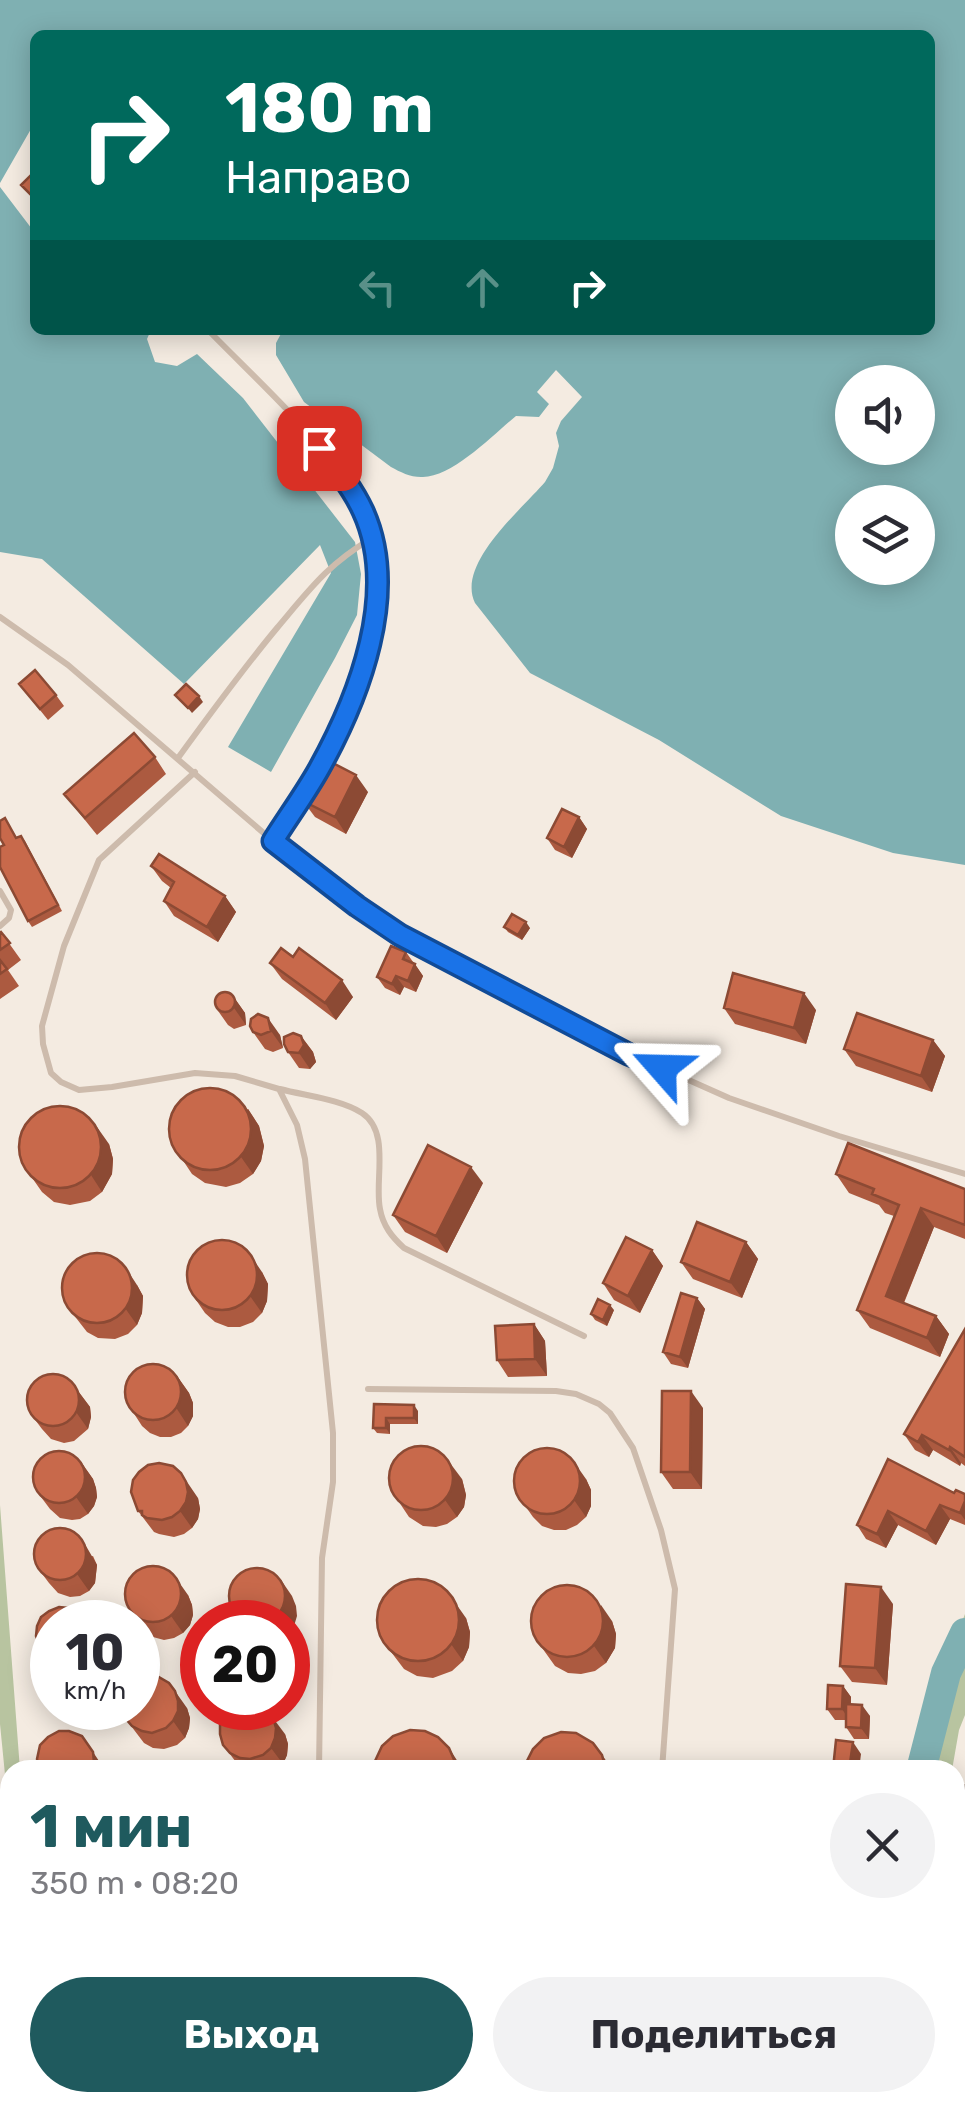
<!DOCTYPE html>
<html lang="ru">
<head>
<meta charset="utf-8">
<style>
  :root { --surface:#fff; --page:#f2f2f3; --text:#2b2b33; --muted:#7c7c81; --accent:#1f5a5e }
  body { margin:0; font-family:Rubik,sans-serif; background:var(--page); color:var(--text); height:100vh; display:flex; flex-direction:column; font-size:38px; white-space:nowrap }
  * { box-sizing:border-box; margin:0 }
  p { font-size:32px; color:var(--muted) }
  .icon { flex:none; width:55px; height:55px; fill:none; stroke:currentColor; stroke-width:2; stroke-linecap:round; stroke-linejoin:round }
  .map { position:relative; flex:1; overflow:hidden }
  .drawer { position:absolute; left:0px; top:1760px; width:965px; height:352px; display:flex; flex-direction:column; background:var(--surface); border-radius:30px 30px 0 0; box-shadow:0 5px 25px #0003 }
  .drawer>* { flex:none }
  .guide { position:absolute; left:30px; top:30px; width:905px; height:305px; border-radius:15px; box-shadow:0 5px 25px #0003; background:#00695c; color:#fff; overflow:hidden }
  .controls { position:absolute; left:835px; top:365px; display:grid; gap:20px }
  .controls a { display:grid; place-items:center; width:100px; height:100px; border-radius:50%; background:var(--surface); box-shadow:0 5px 25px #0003; font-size:50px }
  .speed { position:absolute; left:30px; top:1600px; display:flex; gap:20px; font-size:50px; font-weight:700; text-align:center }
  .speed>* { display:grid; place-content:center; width:130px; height:130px; border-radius:50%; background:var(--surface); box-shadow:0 5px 25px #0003; line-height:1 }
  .speed small { font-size:25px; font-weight:400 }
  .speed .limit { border:15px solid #d22; background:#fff; color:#111 }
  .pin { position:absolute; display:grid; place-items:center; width:85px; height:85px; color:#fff; margin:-42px; border-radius:20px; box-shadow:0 5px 15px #0006 }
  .me { position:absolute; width:110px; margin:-55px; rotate:295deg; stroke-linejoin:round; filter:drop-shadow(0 0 8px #0008) }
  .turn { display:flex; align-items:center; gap:35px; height:210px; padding:0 30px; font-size:45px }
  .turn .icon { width:130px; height:130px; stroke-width:2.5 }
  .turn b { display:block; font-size:70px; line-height:85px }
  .lanes { display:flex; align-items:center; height:95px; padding:0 30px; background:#0003; justify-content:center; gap:50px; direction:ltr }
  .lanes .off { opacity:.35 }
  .round { display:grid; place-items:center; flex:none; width:105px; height:105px; border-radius:52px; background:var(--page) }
  .head { display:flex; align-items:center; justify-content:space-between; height:170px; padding:0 30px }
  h1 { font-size:60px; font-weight:700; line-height:75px; color:var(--accent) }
  .action { display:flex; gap:20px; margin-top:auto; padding:20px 30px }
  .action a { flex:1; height:115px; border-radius:60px; background:var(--accent); color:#fff; font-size:40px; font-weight:700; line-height:115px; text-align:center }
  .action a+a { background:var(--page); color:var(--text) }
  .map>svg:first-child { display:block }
  .green { fill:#b8c4a0 }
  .water { fill:#7fb0b2; fill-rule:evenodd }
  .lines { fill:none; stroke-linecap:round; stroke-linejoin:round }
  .river { stroke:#7fb0b2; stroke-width:30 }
  .lane { stroke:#cdbbac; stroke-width:6 }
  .secondary { stroke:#a18a7d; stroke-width:20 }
  .rail-casing { stroke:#3b302b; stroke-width:9 }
  .rail { stroke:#fbf5ee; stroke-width:5; stroke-dasharray:15; stroke-linecap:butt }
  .wall { fill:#ac5a40 }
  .shaded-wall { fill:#8c4a34 }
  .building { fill:#c8694b; stroke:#8c4a34; stroke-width:2.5 }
  .route-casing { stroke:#114b97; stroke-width:25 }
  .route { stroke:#1a73e8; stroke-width:18 }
</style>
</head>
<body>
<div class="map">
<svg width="965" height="2112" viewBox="0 0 965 2112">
  <rect width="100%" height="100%" fill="#f4ebe1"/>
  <!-- green -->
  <path class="green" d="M0 1505 20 1770H10V1825L0 1724Z
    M965 1614V1715L959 1730 952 1770H905Z"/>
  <!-- water -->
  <path class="water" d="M0 0H965V865L893 853 781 816 659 740 530 673 475 603C456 564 521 510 545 482L553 468 559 446 556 433 561 421 582 397 556 370 537 392 549 404 539 417 516 416C494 434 451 479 421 477 410 477 400 472 391 467L304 402 276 355V343L283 330H930V35H35V122L0 183ZM852 382H918V448H852ZM852 502H918V568H852Z
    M0 187 35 233V330H151L147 339 155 362 177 366 197 354 243 398 355 542 361 574 357 615 335 658 271 772 228 747 331 573 320 545 184 684 42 559 0 552Z"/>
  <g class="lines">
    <!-- river -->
    <path class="river" d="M921 1770 946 1673 965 1633
      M857 2112V2102"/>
    <!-- lane -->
    <path class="lane" d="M208 330C254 377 304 422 343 476 407 566 368 683 318 770 304 794 288 817 273 841
      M0 617 68 665 273 841 357 906 400 935 628 1053 729 1098 839 1136 965 1174
      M178 758C210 714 242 670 277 628 310 589 327 565 372 538
      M195 772 99 860 64 946 42 1026 43 1044 51 1073 61 1082 79 1090 112 1087 195 1073 235 1076 279 1089 297 1125 305 1159 333 1433V1482L322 1558 319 1770
      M0 891 11 910 9 918 0 926
      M280 1089C306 1096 340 1099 362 1113 391 1132 374 1181 380 1209 383 1226 392 1237 404 1248L584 1336
      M368 1389 556 1391 576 1394 599 1404 610 1413 633 1448 661 1530 675 1589 662 1770
      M0 1883 10 1934"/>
    <!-- secondary -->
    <path class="secondary" d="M955 1828 965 1794
      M901 2112V2102"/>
    <!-- rail casing -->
    <g class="rail-casing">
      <path id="rail" d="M955 1923 965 1887
        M955 1976 965 1927
        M955 2092 960 2037 965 2007
        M931 2112 932 2102"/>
    </g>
    <!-- rail -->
    <use href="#rail" class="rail"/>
  </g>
  <!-- wall -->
  <path class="wall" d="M19 684 56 695 64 706 48 720Z
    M155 757 166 774 97 835 64 794Z
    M368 792 346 834 315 817 303 801Z
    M579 817 587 829 572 858 555 850 547 838Z
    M5 818 17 838 21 836 25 841 62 911 32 927 28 921 4 845Z
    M151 866 225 896 236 912 218 942 174 916 164 901 171 888 162 881Z
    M504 927 530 928 522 940 508 932Z
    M1 932 21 960 8 970 19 986 0 999V933Z
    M406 952 423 976 416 992 404 987 400 995 385 988 377 977Z
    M270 963 353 997 336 1020 282 979Z
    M233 996 245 1013 246 1025 234 1029 228 1025 216 1008Z
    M724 1008 816 1010 806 1044 735 1024Z
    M251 1019 280 1035 283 1048 273 1052 265 1049 253 1032Z
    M301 1036 313 1052 316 1062 310 1069 299 1068 288 1052Z
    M933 1040 945 1056 932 1092 856 1066 844 1049Z
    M248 1109 259 1126 264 1146 261 1161 253 1174 240 1183 226 1187 205 1183 192 1174 172 1144Z
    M109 1144 113 1159 112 1174 102 1192 90 1201 70 1205 54 1202 42 1192 21 1162Z
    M836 1174 965 1189V1239L934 1227 904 1303 936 1316 949 1334 940 1357 870 1328 857 1310 894 1216 885 1213 879 1205 849 1193Z
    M483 1183 447 1253 405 1232 393 1215Z
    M746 1242 758 1259 742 1298 693 1279 681 1262Z
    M652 1250 663 1266 640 1313 614 1300 603 1283Z
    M262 1272 268 1284 267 1301 262 1313 253 1322 240 1327H228L215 1322 205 1313 194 1297Z
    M137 1285 143 1296 142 1313 137 1325 128 1334 115 1339 98 1338 87 1332 66 1305Z
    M697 1298 705 1309 688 1368 671 1364 663 1352Z
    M614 1310 607 1326 595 1320 591 1314Z
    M534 1324 545 1341 547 1376 508 1377 497 1360Z
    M965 1329V1466L961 1463 960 1466 933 1450 929 1457 915 1450 904 1434Z
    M177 1376 189 1393 193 1403V1416L188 1426 181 1433 171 1437H160L150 1433 142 1426 131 1409Z
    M78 1391 90 1407 91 1417 88 1429 74 1441 64 1443 51 1439 42 1429 30 1413Z
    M374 1404 418 1411V1424H390V1434L377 1433 373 1428Z
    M703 1408 702 1489H673L661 1472Z
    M888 1459 954 1493 965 1494V1525L950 1519 936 1545 898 1525 886 1548 866 1539 857 1525Z
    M81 1462 93 1479 96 1488 97 1497 94 1506 88 1514 80 1519 72 1520 60 1518 50 1509 38 1493Z
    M462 1479 466 1495 464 1507 457 1517 447 1524 436 1527 423 1526 409 1517 391 1490Z
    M586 1479 591 1490V1506L586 1517 577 1525 566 1530H554L542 1526 533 1517 521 1500Z
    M198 1498 200 1509 198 1519 192 1528 184 1534 174 1537 159 1534 154 1532 138 1511Z
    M93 1556 97 1565 95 1583 89 1591 80 1596 70 1597 58 1593 49 1583 37 1567Z
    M188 1595 192 1605 193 1615 190 1625 183 1633 174 1638 164 1640 153 1637 144 1631 132 1614Z
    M893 1604 887 1685 852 1682 840 1666Z
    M466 1618 470 1632 469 1647 463 1661 452 1671 433 1678 417 1676 404 1669 382 1640Z
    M612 1621 616 1634 615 1648 606 1663 595 1671 581 1674 568 1673 555 1666 535 1638Z
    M843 1686 851 1697V1704L870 1716 869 1739H854L846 1727V1720H835L827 1709Z
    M187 1708 190 1718 189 1728 185 1738 177 1745 164 1749 153 1748 144 1743 125 1718Z
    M285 1734 288 1744 287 1755 283 1764 277 1770H242L223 1745Z"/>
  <!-- shaded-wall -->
  <path class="shaded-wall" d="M199 696 203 702 192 713 188 708Z
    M356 775 368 792 346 834 335 817Z
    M579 817 587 829 572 858 564 847Z
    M225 896 236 912 218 942 207 927Z
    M526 922 530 928 522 940 518 935Z
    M415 964 423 976 416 992 408 981Z
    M396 976 404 987 400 995 392 984Z
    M342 980 353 997 336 1020 325 1003Z
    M804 993 816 1010 806 1044 794 1028Z
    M233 996 245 1013 246 1025 234 1008Z
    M268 1018 280 1035 283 1048 271 1031Z
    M301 1036 313 1052 316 1062 310 1069 299 1053Z
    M933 1040 945 1056 932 1092 921 1076Z
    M248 1109 259 1126 264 1146 261 1161 253 1174 241 1157Z
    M97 1127 109 1144 113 1159 112 1174 102 1192 91 1175Z
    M471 1167 483 1183 447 1253 436 1236Z
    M921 1208 934 1227 899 1314 886 1296Z
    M746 1242 758 1259 742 1298 730 1282Z
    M652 1250 663 1266 640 1313 628 1296Z
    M251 1256 262 1272 268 1284 267 1301 262 1313 250 1296Z
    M126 1268 137 1285 143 1296 142 1313 137 1325 125 1308Z
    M697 1298 705 1309 688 1368 680 1357Z
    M610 1305 614 1310 607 1326 603 1320Z
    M936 1316 949 1334 940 1357 927 1338Z
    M534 1324 545 1341 547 1376 535 1359Z
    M177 1376 189 1393 193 1403V1416L188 1426 177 1409Z
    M78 1391 90 1407 91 1417 88 1429 76 1412Z
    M691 1391 703 1408 702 1489 690 1472Z
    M414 1405 418 1411V1424L414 1418Z
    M386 1418 390 1424V1434L386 1428Z
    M922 1435 933 1450 929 1457 918 1442Z
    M950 1447 961 1463 960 1466 949 1450Z
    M81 1462 93 1479 96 1488 97 1497 94 1506 88 1514 76 1497Z
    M574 1462 586 1479 591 1490V1506L586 1517 574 1500Z
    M450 1463 462 1479 466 1495 464 1507 457 1517 445 1500Z
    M181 1473 198 1498 200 1509 198 1519 192 1528 180 1511Z
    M965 1501V1520L960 1513Z
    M940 1505 950 1519 936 1545 926 1531Z
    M888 1511 898 1525 886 1548 877 1534Z
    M82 1539 97 1565 95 1583 89 1591 77 1574Z
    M176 1578 188 1595 192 1605 193 1615 190 1625 183 1633 171 1616Z
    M281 1580 292 1596 296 1606 297 1616 294 1626 288 1633V1622H274L272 1620Z
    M881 1587 893 1604 887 1685 875 1668Z
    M454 1601 466 1618 470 1632 469 1647 463 1661 451 1644Z
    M601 1605 612 1621 616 1634 615 1648 606 1663 594 1646Z
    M843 1686 851 1697 850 1721 842 1709Z
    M175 1691 187 1708 190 1718 189 1728 185 1738 173 1721Z
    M862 1705 870 1716 869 1739 861 1728Z
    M273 1718 285 1734 288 1744 287 1755 283 1764 271 1748Z
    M853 1742 861 1754 859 1770H849Z
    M449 1748 460 1765 463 1770H455Z
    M93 1752 105 1770H91Z
    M602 1755 613 1770H606Z
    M75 2102H86V2112H77Z
    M500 2102H506L511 2112H499Z"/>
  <!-- building -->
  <path class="building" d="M31 175 35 180V199L21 185Z
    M35 670 56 695 40 709 19 684Z
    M186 684 199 696 188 708 175 695Z
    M134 733 155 757 85 818 64 794Z
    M325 759 356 775 335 817 303 801Z
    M562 809 579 817 564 847 547 838Z
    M5 818 16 838 21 836 58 905 28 921 0 867V847L4 845 0 838V821Z
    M159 854 225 896 207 927 164 901 174 882 151 866Z
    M512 914 526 922 518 935 504 927Z
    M1 932 10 943 0 950V933Z
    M391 946 406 952 403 959 415 964 408 981 396 976 392 984 377 977Z
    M281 948 293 957 299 948 342 980 325 1003 270 963Z
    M0 960 7 969 0 974Z
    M733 973 804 993 794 1028 724 1008Z
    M215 1002a10 10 0 1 1 20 0a10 10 0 1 1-20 0Z
    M857 1013 933 1040 921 1076 844 1049Z
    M258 1014 268 1018 271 1031 261 1035 253 1032 250 1026 251 1019Z
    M293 1033 301 1036 304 1045 299 1053 288 1052 284 1044V1037Z
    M169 1129a41 41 0 1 1 82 0a41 41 0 1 1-82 0Z
    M19 1147a41 41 0 1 1 82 0a41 41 0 1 1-82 0Z
    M848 1143 965 1189V1225L921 1208 886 1296 936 1316 927 1338 857 1310 899 1205 872 1194 874 1189 836 1174Z
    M428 1145 471 1167 436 1236 393 1215Z
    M697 1222 746 1242 730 1282 681 1262Z
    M626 1237 652 1250 628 1296 603 1283Z
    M187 1275a35 35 0 1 1 70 0a35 35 0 1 1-70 0Z
    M62 1288a35 35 0 1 1 70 0a35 35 0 1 1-70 0Z
    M681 1293 697 1298 680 1357 663 1352Z
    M598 1299 610 1305 603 1320 591 1314Z
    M534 1324 535 1359 497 1360 495 1326Z
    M965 1329V1457L950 1447 949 1450 922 1435 918 1442 904 1434Z
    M125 1392a28 28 0 1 1 56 0a28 28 0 1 1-56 0Z
    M27 1400a26 26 0 1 1 52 0a26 26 0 1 1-52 0Z
    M662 1391H691L690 1472H661Z
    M374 1404 414 1405V1418H386V1428H373Z
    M389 1478a32 32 0 1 1 64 0a32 32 0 1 1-64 0Z
    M514 1481a33 33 0 1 1 66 0a33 33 0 1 1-66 0Z
    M33 1477a26 26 0 1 1 52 0a26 26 0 1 1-52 0Z
    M888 1459 954 1493 956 1490 965 1494V1501L960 1513 940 1505 926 1531 888 1511 877 1534 857 1525Z
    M159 1463 173 1466 181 1473 186 1482 188 1492 186 1502 180 1511 172 1517 162 1520 147 1518 142 1515V1511H138L131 1492 133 1480 139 1472 148 1465Z
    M34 1554a26 26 0 1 1 52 0a26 26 0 1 1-52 0Z
    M125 1594a28 28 0 1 1 56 0a28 28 0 1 1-56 0Z
    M229 1596a28 28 0 1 1 56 0a28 28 0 1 1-56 0Z
    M377 1620a41 41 0 1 1 82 0a41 41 0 1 1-82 0Z
    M846 1584 881 1587 875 1668 840 1666Z
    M531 1621a36 36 0 1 1 72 0a36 36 0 1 1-72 0Z
    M59 1607 69 1608 77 1612 86 1622H52V1657L43 1651 40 1646 36 1636 37 1626 41 1617 49 1611Z
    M147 1675 157 1676 169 1683 175 1691 178 1701V1711L173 1721 166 1728 152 1733 142 1731 132 1726 125 1718 122 1708H138V1679Z
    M828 1685 843 1686 842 1709H827Z
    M846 1704 862 1705 861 1728 846 1727Z
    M231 1708H263L273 1718 276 1728 275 1738 271 1748 263 1755 250 1759 240 1758 230 1753 223 1745 220 1734V1723L225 1713Z
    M410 1730 425 1731 438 1737 449 1748 455 1762V1770H374L375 1761 382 1746 393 1736Z
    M59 1731H69L82 1736 93 1752 94 1763 91 1770H39L37 1759 40 1745 48 1737Z
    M561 1732 576 1733 593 1743 602 1755 606 1770H525L526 1763 533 1749 544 1738Z
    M836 1740 853 1742 849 1770 833 1769Z
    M19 2102H75L76 2110 20 2112Z
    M195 2102 248 2104V2106L279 2109 278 2112H194Z
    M435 2102H500L501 2107 499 2112H436Z
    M158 2104V2112H94V2105Z"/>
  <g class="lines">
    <!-- route casing -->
    <g class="route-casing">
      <path id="route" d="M319 448C336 467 352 487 363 511 400 592 359 697 319 769 305 794 288 817 273 841L357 906 400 935 628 1054 662 1068"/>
    </g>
    <!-- route -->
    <use href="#route" class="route"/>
  </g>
</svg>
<div class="controls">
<a><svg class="icon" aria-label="sound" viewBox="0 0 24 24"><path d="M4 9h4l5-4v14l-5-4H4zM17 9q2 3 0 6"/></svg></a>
<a><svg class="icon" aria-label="layers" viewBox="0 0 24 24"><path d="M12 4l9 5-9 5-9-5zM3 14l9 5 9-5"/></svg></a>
</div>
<div class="speed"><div>10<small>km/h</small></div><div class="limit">20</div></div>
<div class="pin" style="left:319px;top:448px;background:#d93025"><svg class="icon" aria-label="arrive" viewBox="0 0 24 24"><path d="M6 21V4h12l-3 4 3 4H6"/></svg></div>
<svg class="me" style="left:662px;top:1068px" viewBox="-20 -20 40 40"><path d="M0-17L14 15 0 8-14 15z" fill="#1a73e8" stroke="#fff" stroke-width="4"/></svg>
<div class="guide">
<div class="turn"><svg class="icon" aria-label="right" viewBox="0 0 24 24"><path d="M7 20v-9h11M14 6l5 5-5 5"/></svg><div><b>180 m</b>Направо</div></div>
<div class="lanes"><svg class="icon off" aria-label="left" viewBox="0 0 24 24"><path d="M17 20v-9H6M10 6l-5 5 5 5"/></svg><svg class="icon off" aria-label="ahead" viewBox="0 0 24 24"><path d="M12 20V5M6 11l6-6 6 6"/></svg><svg class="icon" aria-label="right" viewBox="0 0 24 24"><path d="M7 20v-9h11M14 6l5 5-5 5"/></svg></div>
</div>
<section class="drawer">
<div class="head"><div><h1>1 мин</h1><p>350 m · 08:20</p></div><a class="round"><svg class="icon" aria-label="close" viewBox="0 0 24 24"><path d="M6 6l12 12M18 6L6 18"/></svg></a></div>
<div class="action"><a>Выход</a><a>Поделиться</a></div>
</section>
</div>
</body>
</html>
